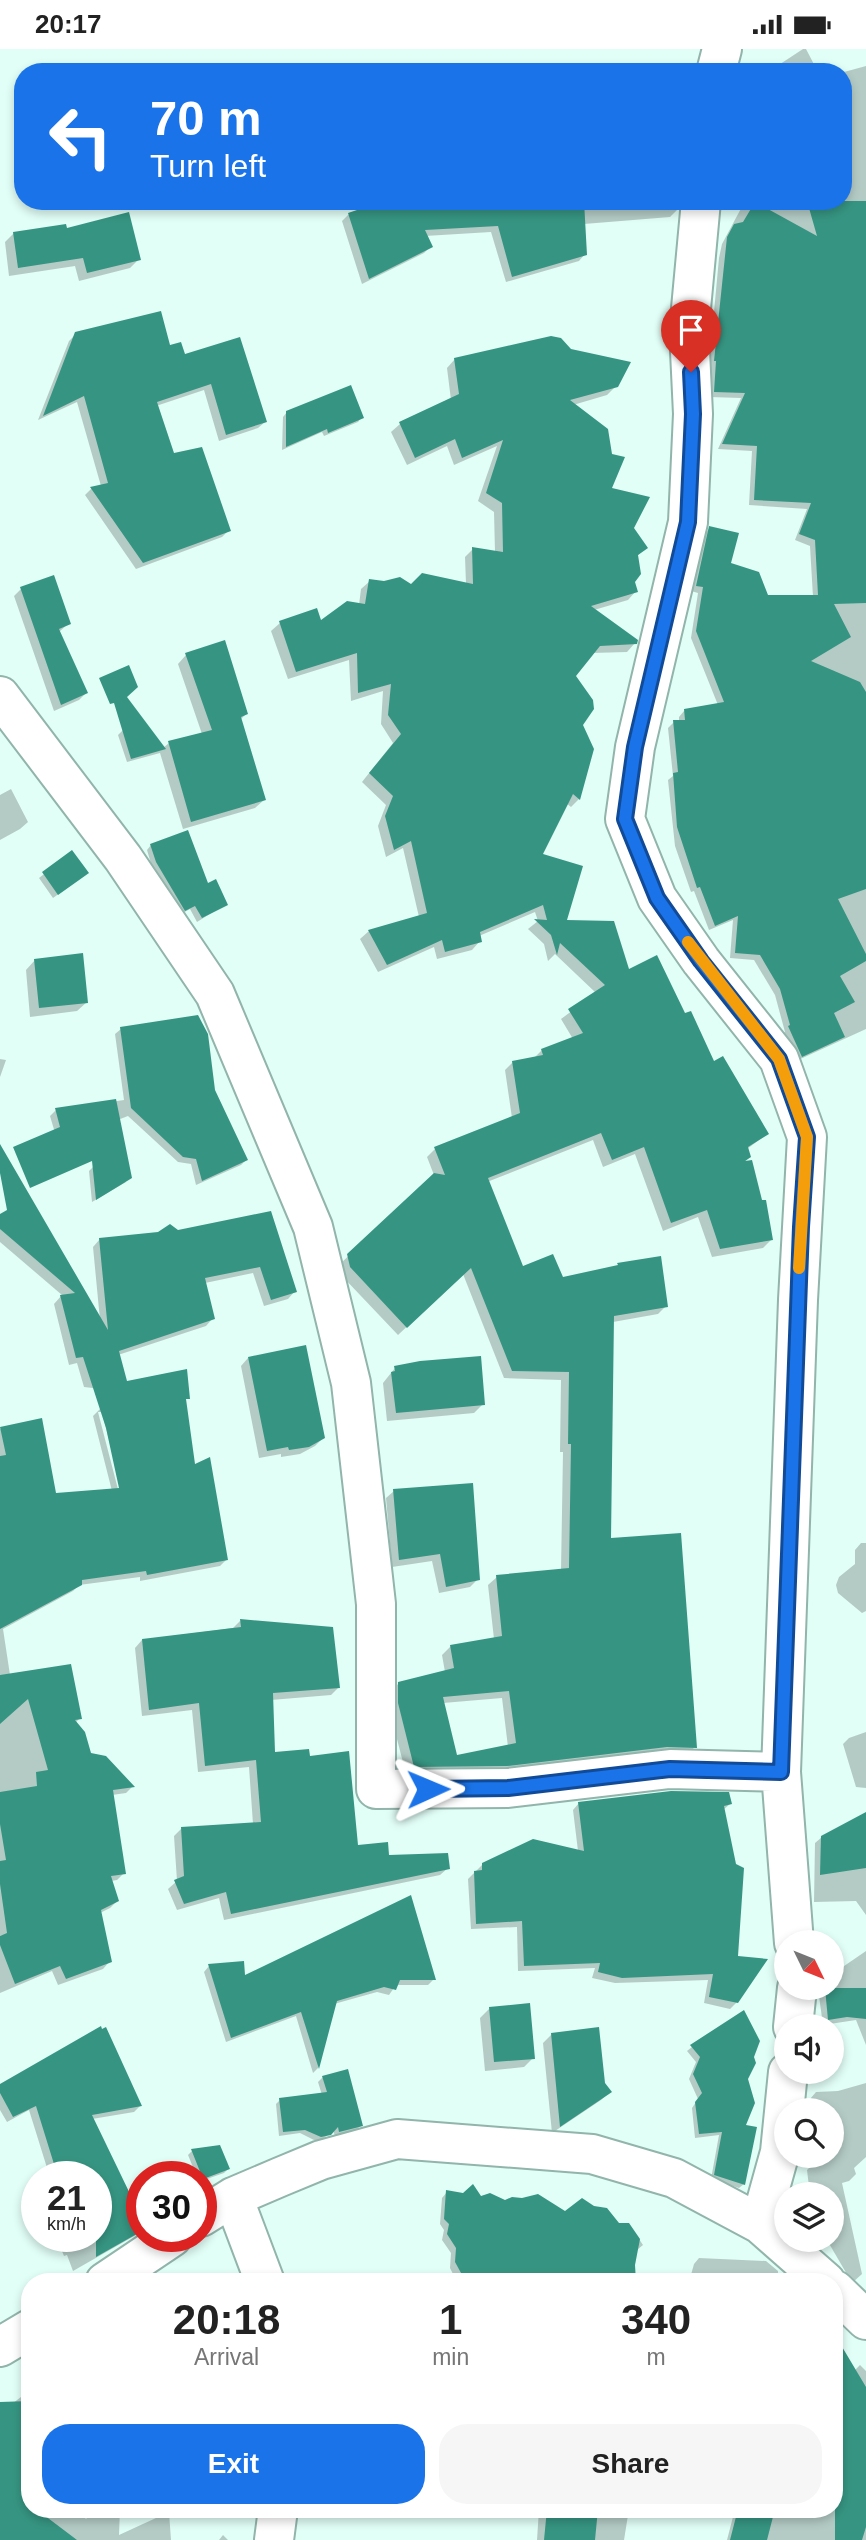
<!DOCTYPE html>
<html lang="en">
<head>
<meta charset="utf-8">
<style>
  :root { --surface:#fff; --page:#f6f6f6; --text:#222; --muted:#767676; --accent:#1a73e8 }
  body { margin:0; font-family:Arial,sans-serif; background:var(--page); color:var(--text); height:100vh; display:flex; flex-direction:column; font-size:26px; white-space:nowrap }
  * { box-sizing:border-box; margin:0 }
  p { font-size:23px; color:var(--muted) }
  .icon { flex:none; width:38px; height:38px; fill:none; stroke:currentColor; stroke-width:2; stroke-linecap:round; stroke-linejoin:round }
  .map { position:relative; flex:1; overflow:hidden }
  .details { position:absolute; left:21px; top:2224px; width:822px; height:245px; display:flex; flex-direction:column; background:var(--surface); border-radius:28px; box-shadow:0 4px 10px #0003 }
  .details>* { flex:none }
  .top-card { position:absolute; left:14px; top:14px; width:838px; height:147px; border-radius:28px; box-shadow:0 4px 10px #0003; background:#1a73e8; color:#fff; overflow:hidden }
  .needle { width:46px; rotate:133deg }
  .fabs { position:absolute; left:774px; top:1881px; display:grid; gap:14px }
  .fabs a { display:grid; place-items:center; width:70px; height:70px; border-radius:50%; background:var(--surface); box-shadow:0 4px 10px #0003; font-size:35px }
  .speed { position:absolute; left:21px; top:2112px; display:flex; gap:14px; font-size:35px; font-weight:700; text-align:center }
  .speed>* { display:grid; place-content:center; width:91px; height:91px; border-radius:50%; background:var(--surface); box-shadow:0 4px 10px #0003; line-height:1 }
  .speed small { font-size:18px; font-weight:400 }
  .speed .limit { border:10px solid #d22; background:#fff; color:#111 }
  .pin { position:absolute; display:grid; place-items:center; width:60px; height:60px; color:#fff; margin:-72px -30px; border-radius:50% 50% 50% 0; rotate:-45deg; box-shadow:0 0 7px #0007 }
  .pin .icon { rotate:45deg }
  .me { position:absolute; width:77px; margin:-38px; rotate:89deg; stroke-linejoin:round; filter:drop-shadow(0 0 5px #0008) }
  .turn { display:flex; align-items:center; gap:24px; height:147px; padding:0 21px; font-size:32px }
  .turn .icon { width:91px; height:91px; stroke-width:2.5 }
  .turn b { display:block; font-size:49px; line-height:60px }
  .eta { display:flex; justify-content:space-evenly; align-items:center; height:119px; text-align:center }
  .eta b { font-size:42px; font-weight:600; line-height:49px }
  .button { display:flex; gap:14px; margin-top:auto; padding:14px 21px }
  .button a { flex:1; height:80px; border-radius:28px; background:var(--accent); color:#fff; font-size:28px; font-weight:600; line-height:80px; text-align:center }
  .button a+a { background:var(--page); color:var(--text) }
  .status { display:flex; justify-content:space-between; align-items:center; height:49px; padding:0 35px; background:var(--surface); direction:ltr }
  .status svg { height:19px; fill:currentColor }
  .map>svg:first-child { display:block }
  .shadow { fill:#0003; fill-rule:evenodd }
  .building { fill:#369582; fill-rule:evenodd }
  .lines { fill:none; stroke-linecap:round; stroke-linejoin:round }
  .minor-casing { stroke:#91b4ab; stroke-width:42 }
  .minor { stroke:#fff; stroke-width:38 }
  .route-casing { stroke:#114b97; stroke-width:18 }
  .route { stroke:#1a73e8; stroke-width:12 }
  .slow { stroke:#f59e0b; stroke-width:12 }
</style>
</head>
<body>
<div class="status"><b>20:17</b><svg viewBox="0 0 49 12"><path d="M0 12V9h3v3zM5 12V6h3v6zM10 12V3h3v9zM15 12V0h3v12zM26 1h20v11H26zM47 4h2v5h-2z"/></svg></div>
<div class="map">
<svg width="866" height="2491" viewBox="0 0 866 2491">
  <rect width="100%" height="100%" fill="#e1fef7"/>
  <!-- shadow -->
  <path class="shadow" d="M803 0H806L818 23H768Z
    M866 17V980L796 1012 783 985 785 983 775 946 754 911 730 909 733 871 709 881 694 842 691 843 675 797 668 731 673 727 668 679 674 673H679V668L684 662 718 656 691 589 698 544 691 542 704 485 710 479 729 515 767 548H813L810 497 795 491 807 460 749 456 752 402 718 400 741 349 709 348V317L719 209 722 195 745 152H844V23Z
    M220 152H243L223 160Z
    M389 152H678L677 161 670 168 584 175 585 205 579 212 506 233 491 183 425 187 431 197 424 204 362 235 342 172 348 166Z
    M65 182 139 210 130 219 79 232 75 217 9 227 5 193 14 184Z
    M76 285 168 299 184 307 265 373 258 379 219 392 204 341 156 357 173 406 229 481 222 488 136 520 85 446 91 440 101 437 77 353 38 371 69 292Z
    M570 301 616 337 607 346 573 356 610 440 632 480 646 499 637 507 633 533 636 542 628 551 594 561 635 594 627 603 592 604 574 627 581 676 579 750 571 758 566 754 541 806 565 873 685 967 713 1015 767 1085 747 1100 749 1108 744 1114 771 1191 763 1199 712 1208 698 1168 663 1182 635 1105 603 1118 593 1091 487 1133 522 1219 666 1257 658 1265 613 1273 609 1491 695 1698 686 1706 497 1725H406L390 1663V1643L399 1634 445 1623 442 1606 451 1597 494 1590 488 1536 497 1528 561 1522 563 1403H560L561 1331 504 1329 463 1225 398 1286 342 1227 340 1215 434 1126 427 1108 435 1100 512 1069 505 1021 513 1013 533 1010 542 1001 573 990 561 970 596 944 555 905 548 912 544 895 528 880 538 872 535 863 479 887 480 892 472 901 437 910 434 898 378 923 360 890 369 882 419 868 403 799 386 808 378 777 386 756 362 733 393 694 381 675 383 642 351 652 349 611 288 630 271 582 280 574H320L359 556 361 540 370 532 411 537 466 535 465 508 473 500 495 503 494 463 478 452 497 397 454 416 447 397 407 416 391 383 400 375 451 351 447 319 455 310ZM502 1649 508 1698 455 1708 443 1654Z
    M287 363 362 368 358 373 324 387 322 383 282 401 283 368Z
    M21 540 69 574 59 583 86 644 79 651 54 662 14 547Z
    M186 606 246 665 240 671 264 751 255 759 183 780 160 704 127 713 118 686 123 681 163 699 169 694 202 685 178 615Z
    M11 740 28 773 20 780 0 791V746Z
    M151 796 207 837 226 855 197 873 190 860 181 865 152 818 147 801Z
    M72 803 82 828 53 849 39 829Z
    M35 911 87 953 77 962 30 968 26 921Z
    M121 980 213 1042 246 1111 241 1116 196 1136 191 1115 178 1113 128 1067 58 1094 50 1067 56 1061 124 1051 115 985Z
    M0 1010 6 1011 0 1028Z
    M94 1117 126 1133 92 1153 89 1122Z
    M30 1151 100 1271 93 1198 100 1190 177 1183 270 1164 295 1242 288 1250 264 1257 253 1224 205 1234 213 1269 206 1277 118 1306 119 1342 84 1338 77 1314 69 1316 54 1255 62 1246 0 1193V1167Z
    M248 1309 323 1389 315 1397 300 1405 281 1408V1405L259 1409 241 1317Z
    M395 1319 483 1355 474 1364 387 1372 383 1334Z
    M100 1360 193 1417 227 1510 220 1517 140 1532V1528L79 1536 73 1542 3 1580 10 1626 80 1669 75 1674 90 1706 132 1738 126 1744 112 1746 124 1824 117 1831 111 1832 117 1852 110 1859 100 1864 110 1912 103 1920 58 1936 52 1922 0 1944V1895L10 1885 0 1887V1380L41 1372 55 1446 112 1442 93 1367ZM98 1363H102L123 1447 120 1448Z
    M394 1442 478 1530 470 1538 439 1544 432 1512 392 1518 386 1449Z
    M861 1494H866V1562L862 1564 838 1544 836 1536 839 1528 855 1515V1501Z
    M240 1572 338 1639 331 1646 271 1651 273 1705 308 1709 356 1798 388 1808 448 1819 440 1826 224 1871 219 1849 177 1861 168 1840 177 1832 174 1787 181 1780 253 1775 249 1718 198 1723 192 1661 142 1667 135 1599 142 1591 233 1579Z
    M866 1683V1739L856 1738 843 1695 849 1689Z
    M579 1754 730 1755 723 1761 736 1908 737 1953 730 1960 704 1954 708 1931 615 1934 592 1929 595 1919 518 1922 517 1878 471 1880 468 1830 483 1815 578 1802 573 1761Z
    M866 1765V1866L856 1852 814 1853 815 1794 822 1788Z
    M866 1902V1996L856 1971 823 1976 818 1940 831 1939V1933H835L831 1926Z
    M209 1917 243 1929 434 1930 428 1936H396L389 1946 377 1943 334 1955 318 2019 313 2024 296 1967 226 1993 204 1923Z
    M490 1959 533 2009 524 2018 485 2022 480 1969Z
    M552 1985 610 2043 601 2051 552 2084 543 1994Z
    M692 1998 746 2030 744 2135 739 2139 711 2130 719 2086 695 2089 692 2059 698 2050 689 2030 696 2013 687 2002Z
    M347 2022 362 2076 357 2080 335 2087 333 2081 324 2089 316 2092 300 2084 279 2087 276 2055 280 2051 322 2046 318 2033 322 2029Z
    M866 2034V2108L854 2119 856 2125 849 2132 842 2134 862 2225 852 2234 827 2191H831V2146H810L807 2121 812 2116 811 2107H831V2062H810V2050L816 2043 838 2042Z
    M0 2037 140 2057 134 2063 92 2070 142 2180 136 2186 73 2222 67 2206 64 2207 56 2188H96V2128H38L48 2122 29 2061 7 2073 0 2061Z
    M192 2102 228 2120 224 2124 201 2132V2128H197L188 2106Z
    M447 2143 565 2164 618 2176 629 2175 643 2196 632 2205 634 2233H457L450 2219 451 2204 442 2191 444 2181 440 2175 442 2149Z
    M699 2209 766 2212 778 2222V2233H689L694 2215Z
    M835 2290 854 2322 860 2316 866 2322V2491H727L735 2460H835Z
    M30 2341V2351L22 2382 30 2460H77L86 2470 95 2460H120L119 2486 169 2463 171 2491H0V2358H8Z
    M539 2460H629L624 2491H537Z
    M223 2486 228 2491H219Z"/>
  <!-- building -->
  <path class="building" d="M384 152H584L587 206 512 228 498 177 425 181 433 198 369 230 348 164Z
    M807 152H866V554L834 555 851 588 811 612 860 633 866 643V840L838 850 866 905V912L840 927 855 953 834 964 845 988 802 1008 788 977 790 976 780 940 760 906 735 904 738 867 715 877 700 838 697 839 677 778 673 724 678 723 673 671H685L684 660 724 653 696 582 703 538 696 537 709 477 739 484 731 514 759 523 768 546H818L815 491 799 485 811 454 754 451 757 397 722 395 745 344 714 343 716 312H714L727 188 734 175 743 173 755 153 817 187Z
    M129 163 141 211 87 224 83 209 18 219 13 183 66 175 67 179Z
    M161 262 170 296 181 293 185 305 240 288 267 373 226 386 211 335 157 353 174 404 202 398 231 482 143 514 90 438 108 434 84 347 43 367 75 283Z
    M551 287 561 289 571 300 631 313 618 338 570 351 608 380 612 405 625 408 612 439 650 448 634 479 648 499 638 506 641 525 635 533 638 543 591 557 638 591 637 595 600 597 576 627 593 651 594 660 583 676 594 700 580 751 573 745 543 805 583 817 567 871 614 872 629 920 657 906 685 964 691 962 714 1012 723 1007 769 1085 748 1098 751 1108 745 1112 752 1111 762 1151H766L773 1191 720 1200 707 1161 671 1174 644 1098 612 1111 601 1084 488 1129 523 1217 553 1205 563 1228 618 1216 617 1214 661 1207 668 1258 614 1267 611 1489 681 1484 697 1699 667 1698 507 1717 414 1718 398 1654V1633L454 1619 450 1596 502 1587 496 1526 569 1519 571 1395H568L569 1323 512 1322 471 1219 407 1279 350 1218 347 1205 434 1124 445 1126 434 1098 520 1064 512 1012 543 1006 541 1000 583 984 568 960 605 936 560 894 557 906 551 886 534 870 547 871 543 856 480 883 482 893 445 903 442 891 387 916 368 881 427 864 411 792 394 801 385 767 393 747 369 724 401 685 388 666 391 635 358 644 357 604 296 623 279 572 317 559 321 571 347 552 365 555 369 530 384 532 400 528 411 535 422 524 473 535 472 498 503 503 502 454 486 444 503 391 462 409 455 390 415 409 399 373 459 345 454 309ZM509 1642 516 1694 457 1706 443 1648Z
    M351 336 364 369 328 384 327 380 286 398V362Z
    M54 526 71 575 59 580 88 644 61 656 20 538Z
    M225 591 248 665 241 668 266 751 191 773 168 692 212 681 185 604Z
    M129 616 138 638 127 648 166 700 131 710 114 654 110 655 99 629Z
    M188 781 208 834 216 830 228 856 202 869 195 857 185 862 156 813 150 795Z
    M72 801 89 824 58 846 42 823Z
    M83 904 88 954 39 959 34 910Z
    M198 966 208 985 215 1041 248 1111 202 1132 196 1110 183 1108 131 1059 120 978Z
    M116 1050 132 1129 96 1151 92 1112 30 1139 13 1098 60 1078 55 1059Z
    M0 1095 108 1281 99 1189 158 1183 170 1175 178 1181 271 1162 297 1243 271 1251 260 1218 205 1229 215 1270 119 1302 127 1332 187 1320 190 1350H186L195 1415 210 1408 228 1511 147 1526 146 1522 82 1531V1536L0 1580V1407L6 1406 0 1378 42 1369 56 1444 119 1439 106 1379 83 1308 76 1309 60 1246 75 1244 0 1180V1165L7 1161 0 1124Z
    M306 1296 325 1389 309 1398 289 1401 288 1398 267 1402 248 1308Z
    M481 1307 485 1356 396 1364 391 1323 395 1322 394 1317 420 1312Z
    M473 1434 480 1531 446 1538 440 1505 399 1511 393 1440Z
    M240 1570 333 1578 340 1639 273 1644 275 1703 309 1700 310 1707 349 1702 358 1796 388 1793 389 1806 448 1804 450 1820 231 1865 226 1843 184 1855 174 1831 184 1827 181 1778 261 1773 256 1711 205 1717 199 1654 149 1661 142 1590 241 1578Z
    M71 1615 82 1670 75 1671 85 1683 91 1704 106 1707 135 1738 113 1741 126 1825 111 1827 119 1852 101 1861 112 1913 66 1930 60 1917 15 1935 0 1896V1887L7 1884 0 1835V1812L6 1811 0 1775V1743L37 1737 36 1723 48 1721 28 1650 0 1675V1626Z
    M671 1742 729 1743 732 1755 724 1757 736 1815 744 1819 738 1907 768 1910 738 1954 709 1948 713 1925 622 1929 598 1923 600 1914 524 1917 522 1872 476 1875 474 1822 482 1821V1814L533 1790 584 1802 578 1753Z
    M866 1763V1819L820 1826 821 1787Z
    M411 1846 436 1931H400L396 1941 384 1938 337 1952 319 2020 301 1963 231 1989 208 1915 244 1912 245 1926Z
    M825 1939H866V1970L847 1968 828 1971Z
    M530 1954 535 2010 494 2013 489 1958Z
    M744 1961 760 1992 754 2008 756 2014 748 2030 755 2054 746 2076 757 2078 745 2136 714 2126 722 2083 699 2085 695 2053 702 2044 693 2025 700 2008 690 1996Z
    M101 1977 102 1980 106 1978 142 2057 92 2066 133 2151 130 2152 142 2175V2182L96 2208V2128H58L36 2057 13 2068 0 2044V2035Z
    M599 1978 605 2034 612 2043 560 2078 551 1984Z
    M348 2020 363 2077 339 2083 338 2078 331 2086 321 2088 305 2081 283 2083 279 2049 327 2043 322 2027Z
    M220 2096 230 2120 203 2130 191 2100Z
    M473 2135 481 2147 490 2144 505 2151 512 2148 522 2149 538 2145 565 2162 582 2149 594 2157 607 2159 619 2174H629L640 2190 635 2216 636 2233H466L455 2213 456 2199 447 2185 449 2175 444 2170 446 2141 463 2144Z
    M835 2286 866 2338V2478L862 2491H835Z
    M30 2352 24 2381 30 2385V2460H36L77 2491H0V2353Z
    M547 2460H598L595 2491H544Z
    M738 2460H775L767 2491H730Z"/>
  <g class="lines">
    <!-- minor casing -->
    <g class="minor-casing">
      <path id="minor" d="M716 23 722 0
        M701 152 689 281 693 365 688 473 635 698 625 770 657 849 701 912 779 1010 807 1088 798 1251 781 1723 794 1894
        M0 647 123 809 215 945 313 1178 351 1334 376 1555V1740L508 1739 670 1720 781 1723
        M793 1978 797 1939
        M233 2148 265 2233
        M201 2168 233 2148 280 2128 321 2111 397 2090 592 2105 674 2129 760 2175 826 2233
        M760 2175 780 2103 788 2023
        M105 2233 172 2188
        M835 2241 866 2271
        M0 2298 30 2280
        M274 2491 278 2460"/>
    </g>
    <!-- minor -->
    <use href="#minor" class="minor"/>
  </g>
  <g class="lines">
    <!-- route casing -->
    <g class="route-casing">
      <path id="route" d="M428 1740 508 1739 670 1720 781 1723 801 1178 807 1088 779 1010 701 912 657 849 625 770 635 698 688 473 693 365 691 323"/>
    </g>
    <!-- route -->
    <use href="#route" class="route"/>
    <!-- slow -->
    <path class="slow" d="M688 893 779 1010 807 1088 799 1219"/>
  </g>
</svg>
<div class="fabs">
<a><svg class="needle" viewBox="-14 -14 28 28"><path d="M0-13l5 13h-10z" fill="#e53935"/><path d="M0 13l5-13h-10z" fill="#767676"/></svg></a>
<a><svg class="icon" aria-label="sound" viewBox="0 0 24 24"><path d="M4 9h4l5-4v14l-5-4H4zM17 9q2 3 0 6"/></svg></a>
<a><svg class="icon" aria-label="search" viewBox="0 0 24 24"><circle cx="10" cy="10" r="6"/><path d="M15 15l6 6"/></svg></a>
<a><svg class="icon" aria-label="layers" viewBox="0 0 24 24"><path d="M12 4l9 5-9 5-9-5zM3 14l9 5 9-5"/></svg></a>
</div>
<div class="speed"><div>21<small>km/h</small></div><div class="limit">30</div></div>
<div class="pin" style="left:691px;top:323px;background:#d93025"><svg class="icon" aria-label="arrive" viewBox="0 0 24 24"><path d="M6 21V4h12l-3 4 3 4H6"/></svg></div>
<svg class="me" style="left:428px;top:1740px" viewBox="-20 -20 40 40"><path d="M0-17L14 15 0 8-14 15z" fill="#1a73e8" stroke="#fff" stroke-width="4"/></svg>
<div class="top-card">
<div class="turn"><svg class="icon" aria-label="left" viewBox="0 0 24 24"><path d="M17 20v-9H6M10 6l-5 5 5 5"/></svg><div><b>70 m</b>Turn left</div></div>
</div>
<section class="details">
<div class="eta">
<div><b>20:18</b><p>Arrival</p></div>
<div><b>1</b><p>min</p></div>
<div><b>340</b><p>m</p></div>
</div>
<div class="button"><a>Exit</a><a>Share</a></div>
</section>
</div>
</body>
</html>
